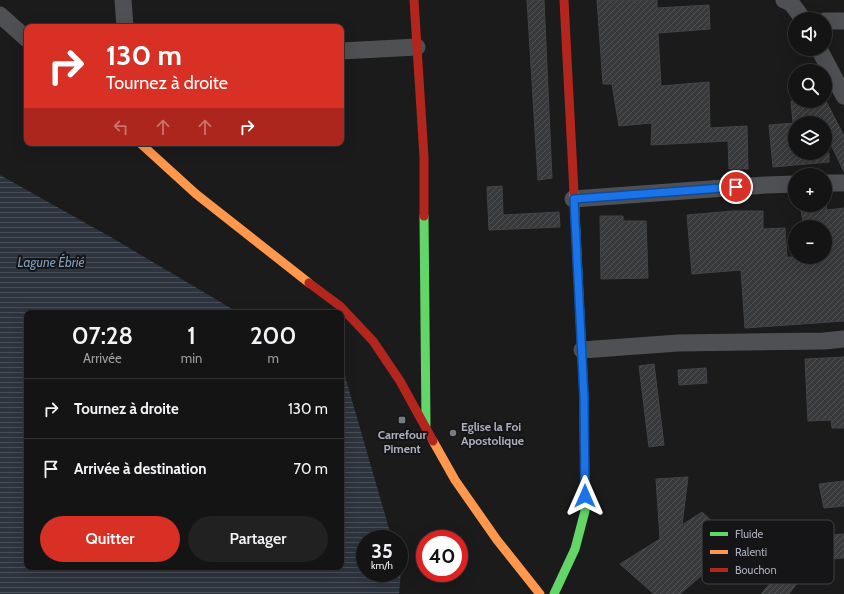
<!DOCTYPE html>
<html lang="fr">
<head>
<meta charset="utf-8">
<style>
  :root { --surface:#141414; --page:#212122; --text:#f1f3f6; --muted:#9d9ea0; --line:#333334; --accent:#d93025 }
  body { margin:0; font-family:Cabin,sans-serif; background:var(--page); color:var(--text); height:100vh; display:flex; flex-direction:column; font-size:15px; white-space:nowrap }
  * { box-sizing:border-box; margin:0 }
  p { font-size:13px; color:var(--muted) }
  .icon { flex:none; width:22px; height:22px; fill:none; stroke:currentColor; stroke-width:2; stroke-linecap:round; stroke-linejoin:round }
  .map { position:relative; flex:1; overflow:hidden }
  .drawer { position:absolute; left:24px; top:310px; width:320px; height:260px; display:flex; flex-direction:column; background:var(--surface); border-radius:8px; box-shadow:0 4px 16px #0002,0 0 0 1px var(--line) }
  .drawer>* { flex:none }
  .hud { position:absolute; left:24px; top:24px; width:320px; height:122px; border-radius:8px; box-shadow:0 4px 16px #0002,0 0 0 1px var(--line); background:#d93025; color:#fff; overflow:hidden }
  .buttons { position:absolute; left:788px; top:12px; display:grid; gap:8px }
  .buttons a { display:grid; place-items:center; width:44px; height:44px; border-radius:50%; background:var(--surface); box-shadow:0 4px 16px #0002,0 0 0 1px var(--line); font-size:20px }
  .speed { position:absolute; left:356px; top:530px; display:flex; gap:8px; font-size:20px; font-weight:700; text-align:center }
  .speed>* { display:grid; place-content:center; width:52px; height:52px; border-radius:50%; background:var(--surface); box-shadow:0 4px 16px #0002,0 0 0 1px var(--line); line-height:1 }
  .speed small { font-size:10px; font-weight:400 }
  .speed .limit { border:6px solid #d22; background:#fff; color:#111 }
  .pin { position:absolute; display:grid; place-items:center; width:34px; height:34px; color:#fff; margin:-17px; border:2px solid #fff; border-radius:50%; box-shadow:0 1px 4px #0007 }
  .me { position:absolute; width:44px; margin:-22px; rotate:0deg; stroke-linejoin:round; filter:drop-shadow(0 0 3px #0008) }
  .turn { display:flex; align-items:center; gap:14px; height:84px; padding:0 16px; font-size:18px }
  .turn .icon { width:52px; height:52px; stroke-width:2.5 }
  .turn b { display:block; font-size:28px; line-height:34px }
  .lanes { display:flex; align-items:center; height:38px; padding:0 16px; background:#0003; justify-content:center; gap:20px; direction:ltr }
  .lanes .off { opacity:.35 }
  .eta { display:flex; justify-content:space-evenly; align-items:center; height:68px; text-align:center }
  .eta b { font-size:24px; font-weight:600; line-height:28px }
  .primary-button { display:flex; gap:8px; margin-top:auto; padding:8px 16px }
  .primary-button a { flex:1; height:46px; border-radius:24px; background:var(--accent); color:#fff; font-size:16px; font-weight:600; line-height:46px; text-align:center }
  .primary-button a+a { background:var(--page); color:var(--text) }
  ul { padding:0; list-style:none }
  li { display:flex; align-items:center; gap:12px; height:60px; padding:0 16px; border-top:1px solid var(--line) }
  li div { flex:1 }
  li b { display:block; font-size:15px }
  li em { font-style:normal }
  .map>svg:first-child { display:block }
  .water { fill:url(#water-rules) }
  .building { fill:url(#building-hatch); stroke:#434447 }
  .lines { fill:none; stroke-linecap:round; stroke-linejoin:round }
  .street { stroke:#4e5054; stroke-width:17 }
  .fast { stroke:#63d668; stroke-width:9 }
  .slow { stroke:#ff974d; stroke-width:9 }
  .jam { stroke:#b3261e; stroke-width:9 }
  .route-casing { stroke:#114b97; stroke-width:10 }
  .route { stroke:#1a73e8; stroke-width:7 }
  .poi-dot { fill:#797b84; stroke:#151517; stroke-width:1.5 }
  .labels { text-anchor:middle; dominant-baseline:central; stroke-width:4; stroke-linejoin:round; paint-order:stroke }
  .poi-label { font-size:12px; font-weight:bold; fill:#acafbc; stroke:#151517; text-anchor:start }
  .water-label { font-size:13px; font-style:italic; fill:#829ab8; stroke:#151517 }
  .key { fill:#151517; stroke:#424349; stroke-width:1 }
  .key-label { font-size:11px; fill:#acafbc }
</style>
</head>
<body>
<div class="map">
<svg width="844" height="594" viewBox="0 0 844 594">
  <defs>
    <pattern id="water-rules" width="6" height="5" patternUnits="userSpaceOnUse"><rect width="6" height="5" fill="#2d343e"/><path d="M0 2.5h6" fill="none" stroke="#494f58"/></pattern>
    <pattern id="building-hatch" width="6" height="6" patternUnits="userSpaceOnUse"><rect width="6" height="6" fill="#38393b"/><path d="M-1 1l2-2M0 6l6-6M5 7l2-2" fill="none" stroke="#525355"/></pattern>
  </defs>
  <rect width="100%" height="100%" fill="#1b1b1b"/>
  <!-- water -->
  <path class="water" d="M0 175 114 239 239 313H27V567H341V374L345 376 392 539H365V573H399V562L401 570 399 594H0Z"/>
  <!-- building -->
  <path class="building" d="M527 0H544L552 178 538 180Z
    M597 0H657V8L709 5 710 29 658 33 661 86 709 82 710 128 747 126 748 169H729L728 141 651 145 652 123 619 126 612 84H603Z
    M791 101H826L844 136V172L825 132V123H795V153H829V162L773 167 769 125 795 123H793Z
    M502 186 503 215 559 212 560 227 489 230 487 187Z
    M800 205H826L827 210 844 208V321L745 328 741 270 692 274 687 215 733 211H763V229L785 228 787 257H825V227H804Z
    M600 216H623V221H646L648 278 601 279Z
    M844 357V428H832L831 420 808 421 805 359Z
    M654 364 664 445 649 447 639 366Z
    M706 368 707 383 679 385 678 370Z
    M688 477 682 525 702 512 737 545 680 594H654L620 564 660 539 656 479Z
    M844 481V506L824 508 819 484Z
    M844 534V558L828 559 814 536Z
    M779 573 797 583 789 594H761Z"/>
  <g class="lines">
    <!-- street -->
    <path class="street" d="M123 0 125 27
      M784 0 791 3 803 19
      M0 15 27 39
      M825 21H844
      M819 49 844 96
      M341 51 417 47
      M825 183H844
      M573 199 766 185 795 184
      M582 350 678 343 824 341 844 339"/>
    <!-- fast -->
    <path class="fast" d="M424 216 426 425
      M554 594 575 549 585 511 584 397 574 193"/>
    <!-- slow -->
    <path class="slow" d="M140 143 196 194 309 283
      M433 441 455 480 497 540 540 594"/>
    <!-- jam -->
    <path class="jam" d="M414 0 424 157V216
      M564 0 574 193
      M309 283 340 306 373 341 400 381 433 441"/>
  </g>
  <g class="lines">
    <!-- route casing -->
    <g class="route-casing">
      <path id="route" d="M585 496 584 397 574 199 736 187"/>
    </g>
    <!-- route -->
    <use href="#route" class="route"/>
  </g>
  <!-- markers -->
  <g class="poi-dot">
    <rect x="398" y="416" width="8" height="8" rx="2"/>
    <circle cx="453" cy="433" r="4"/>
  </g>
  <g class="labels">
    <!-- poi labels -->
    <g class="poi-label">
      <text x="461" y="426">Eglise la Foi<tspan x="461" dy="14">Apostolique</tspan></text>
      <text x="402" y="434" text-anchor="middle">Carrefour<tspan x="402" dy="14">Piment</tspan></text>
    </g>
    <!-- water labels -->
    <g class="water-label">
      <text x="51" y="262">Lagune Ébrié</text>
    </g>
  </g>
  <!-- legend -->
  <rect x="702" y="520" width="132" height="64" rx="6" class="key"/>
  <rect x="710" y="532" width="18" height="4" fill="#63d668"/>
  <rect x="710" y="550" width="18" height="4" fill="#ff974d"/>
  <rect x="710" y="568" width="18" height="4" fill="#b3261e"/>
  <g class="key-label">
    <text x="735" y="538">Fluide</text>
    <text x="735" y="556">Ralenti</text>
    <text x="735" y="574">Bouchon</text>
  </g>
</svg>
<div class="buttons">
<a><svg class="icon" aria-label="sound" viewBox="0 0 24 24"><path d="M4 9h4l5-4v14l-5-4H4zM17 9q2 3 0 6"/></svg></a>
<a><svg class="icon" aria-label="search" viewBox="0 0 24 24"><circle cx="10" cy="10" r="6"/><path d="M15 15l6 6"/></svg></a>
<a><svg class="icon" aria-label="layers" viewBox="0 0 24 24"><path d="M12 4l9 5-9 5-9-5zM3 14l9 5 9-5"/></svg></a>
<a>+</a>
<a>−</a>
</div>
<div class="speed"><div>35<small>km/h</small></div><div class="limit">40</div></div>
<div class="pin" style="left:736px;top:187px;background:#d93025"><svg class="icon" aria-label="arrive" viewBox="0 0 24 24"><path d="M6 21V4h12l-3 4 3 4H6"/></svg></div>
<svg class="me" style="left:585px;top:496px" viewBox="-20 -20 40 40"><path d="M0-17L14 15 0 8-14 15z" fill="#1a73e8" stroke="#fff" stroke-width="4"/></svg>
<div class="hud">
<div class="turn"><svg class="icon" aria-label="right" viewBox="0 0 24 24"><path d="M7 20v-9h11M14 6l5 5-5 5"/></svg><div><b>130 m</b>Tournez à droite</div></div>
<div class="lanes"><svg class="icon off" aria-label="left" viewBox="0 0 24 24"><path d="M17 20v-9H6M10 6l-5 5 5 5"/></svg><svg class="icon off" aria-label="ahead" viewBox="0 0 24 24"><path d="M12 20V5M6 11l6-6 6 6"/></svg><svg class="icon off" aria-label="ahead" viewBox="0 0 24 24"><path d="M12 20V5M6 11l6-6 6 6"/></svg><svg class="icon" aria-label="right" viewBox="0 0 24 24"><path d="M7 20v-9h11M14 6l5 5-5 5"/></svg></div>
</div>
<section class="drawer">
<div class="eta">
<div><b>07:28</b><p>Arrivée</p></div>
<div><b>1</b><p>min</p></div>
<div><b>200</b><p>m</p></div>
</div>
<ul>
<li><svg class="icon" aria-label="right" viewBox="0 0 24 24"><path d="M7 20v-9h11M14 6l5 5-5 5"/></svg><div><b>Tournez à droite</b></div><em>130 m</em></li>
<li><svg class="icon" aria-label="arrive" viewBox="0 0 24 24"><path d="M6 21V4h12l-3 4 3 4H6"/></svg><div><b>Arrivée à destination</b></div><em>70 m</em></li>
</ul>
<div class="primary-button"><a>Quitter</a><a>Partager</a></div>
</section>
</div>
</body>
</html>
